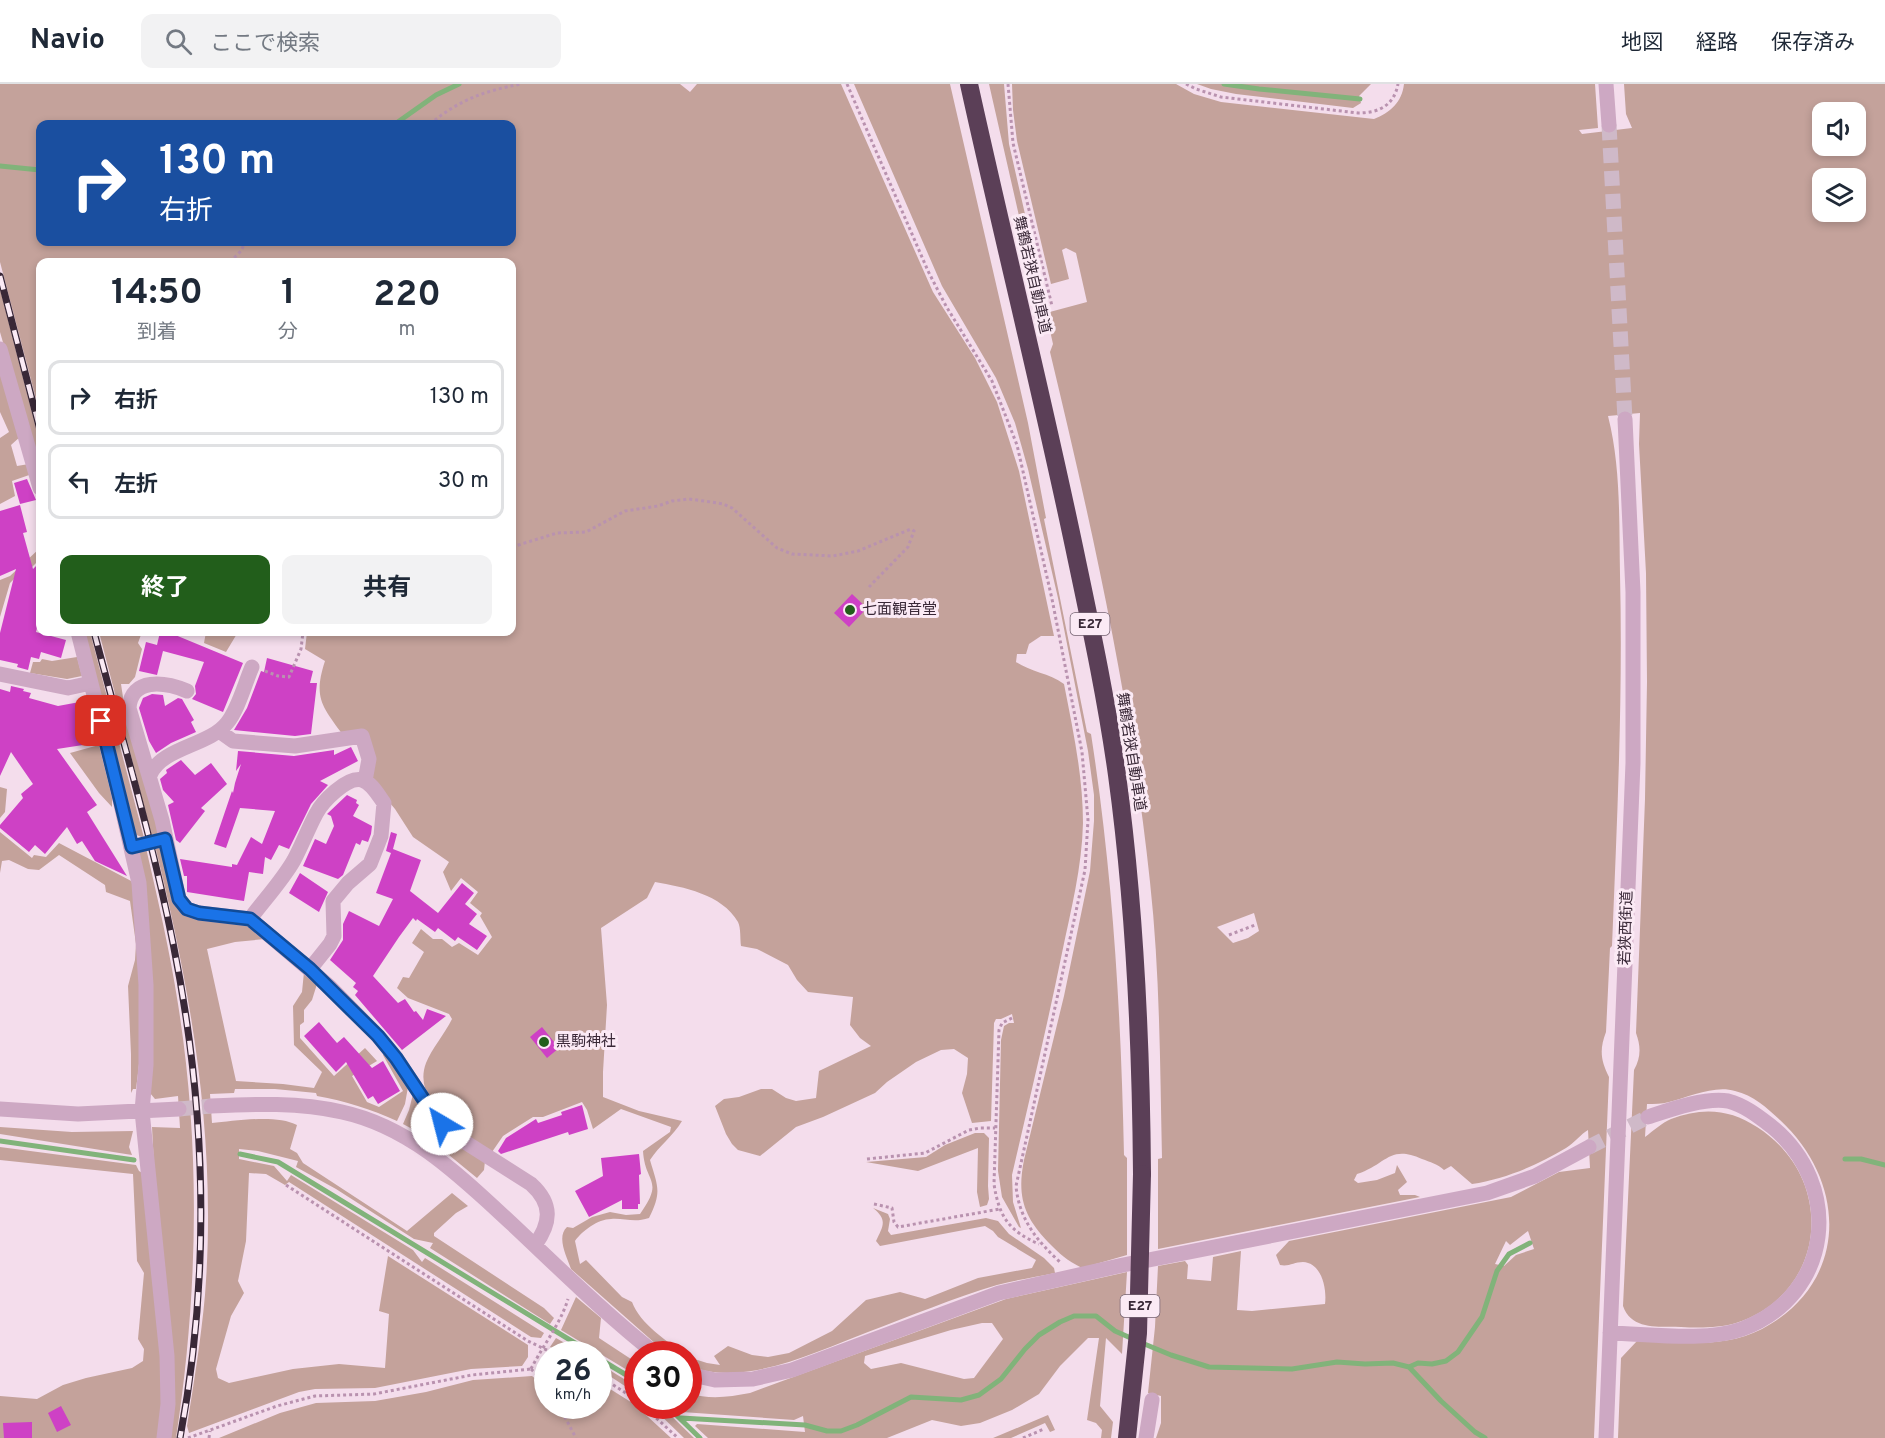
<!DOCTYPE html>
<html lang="ja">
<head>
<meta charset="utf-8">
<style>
  :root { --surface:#fff; --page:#f2f2f3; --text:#1f2937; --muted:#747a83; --line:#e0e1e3; --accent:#225e1b }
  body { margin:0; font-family:Overpass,"Noto Sans JP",sans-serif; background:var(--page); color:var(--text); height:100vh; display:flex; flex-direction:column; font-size:22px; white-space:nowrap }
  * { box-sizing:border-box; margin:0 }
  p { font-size:20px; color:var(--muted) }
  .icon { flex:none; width:33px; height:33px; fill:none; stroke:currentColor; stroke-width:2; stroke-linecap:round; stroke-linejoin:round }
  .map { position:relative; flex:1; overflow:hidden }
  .panel { position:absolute; left:36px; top:174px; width:480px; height:378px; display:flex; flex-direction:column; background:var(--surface); border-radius:12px; box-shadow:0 3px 9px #0003 }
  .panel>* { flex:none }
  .banner { position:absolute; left:36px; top:36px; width:480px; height:126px; border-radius:12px; box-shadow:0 3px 9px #0003; background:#1a4fa0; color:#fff; overflow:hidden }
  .tools { position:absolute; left:1812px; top:18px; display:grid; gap:12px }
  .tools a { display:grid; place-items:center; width:54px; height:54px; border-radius:12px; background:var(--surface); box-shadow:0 3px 9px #0003; font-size:30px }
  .speed { position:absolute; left:534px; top:1257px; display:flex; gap:12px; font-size:30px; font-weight:700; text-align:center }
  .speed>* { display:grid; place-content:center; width:78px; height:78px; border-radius:50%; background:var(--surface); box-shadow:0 3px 9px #0003; line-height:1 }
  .speed small { font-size:15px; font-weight:400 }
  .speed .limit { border:9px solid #d22; background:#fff; color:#111 }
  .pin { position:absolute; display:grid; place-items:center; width:51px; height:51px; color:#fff; margin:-26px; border-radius:12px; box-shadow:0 3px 9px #0006 }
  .me { position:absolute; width:66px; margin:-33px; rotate:323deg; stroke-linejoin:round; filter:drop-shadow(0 0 4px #0008) }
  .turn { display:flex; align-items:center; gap:21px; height:126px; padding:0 24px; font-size:27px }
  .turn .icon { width:78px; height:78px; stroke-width:2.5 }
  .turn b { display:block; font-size:42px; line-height:51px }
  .eta { display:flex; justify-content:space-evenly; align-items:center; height:102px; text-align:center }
  .eta b { font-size:36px; font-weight:700; line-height:42px }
  .action { display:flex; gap:12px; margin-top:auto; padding:12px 24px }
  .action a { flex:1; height:69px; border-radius:12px; background:var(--accent); color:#fff; font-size:24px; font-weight:700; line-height:69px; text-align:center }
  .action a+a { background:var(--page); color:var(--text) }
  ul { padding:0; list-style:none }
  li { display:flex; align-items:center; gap:18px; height:75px; margin:0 12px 9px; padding:0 12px; border:3px solid var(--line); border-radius:12px }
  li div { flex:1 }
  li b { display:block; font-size:22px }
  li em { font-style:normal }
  header { display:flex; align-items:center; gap:36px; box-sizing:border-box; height:84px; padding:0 30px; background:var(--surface); border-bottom:2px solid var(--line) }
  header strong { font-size:28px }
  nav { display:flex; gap:33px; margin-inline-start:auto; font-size:21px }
  .search { width:420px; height:54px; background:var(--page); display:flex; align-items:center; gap:15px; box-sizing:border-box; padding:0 21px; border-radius:12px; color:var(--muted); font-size:22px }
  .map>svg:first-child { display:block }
  .green { fill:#c4a29b; fill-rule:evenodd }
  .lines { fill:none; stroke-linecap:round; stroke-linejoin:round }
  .stream { stroke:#81b37a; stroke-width:5 }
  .building { fill:#ce41c5 }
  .minor-tunnel { stroke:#cfb9c8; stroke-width:15; stroke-dasharray:15 8; stroke-linecap:butt }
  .path { stroke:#b992af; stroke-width:3; stroke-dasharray:3 3; stroke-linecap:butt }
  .minor { stroke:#cda8c3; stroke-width:15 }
  .highway { stroke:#5b3f57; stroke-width:18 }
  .rail-casing { stroke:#392837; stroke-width:7 }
  .rail { stroke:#fbeaf5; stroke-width:4.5; stroke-dasharray:14; stroke-linecap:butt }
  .highway-bridge { stroke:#5b3f57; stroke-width:18 }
  .route-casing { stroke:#114b97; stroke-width:15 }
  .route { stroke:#1a73e8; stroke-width:10 }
  .poi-dot { fill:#225e1b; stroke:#fbeaf5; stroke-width:2 }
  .labels { text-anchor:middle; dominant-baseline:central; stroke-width:6; stroke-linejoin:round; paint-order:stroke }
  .shield { fill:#fbeaf5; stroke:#736270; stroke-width:1.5 }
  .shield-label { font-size:14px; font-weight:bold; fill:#392837 }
  .street-label { font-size:15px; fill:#392837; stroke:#fbeaf5 }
  .poi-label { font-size:15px; fill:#392837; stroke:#fbeaf5; text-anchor:start }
</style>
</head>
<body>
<header>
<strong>Navio</strong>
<div class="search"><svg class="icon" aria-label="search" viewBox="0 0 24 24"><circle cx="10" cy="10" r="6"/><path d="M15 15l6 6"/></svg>ここで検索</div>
<nav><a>地図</a><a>経路</a><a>保存済み</a></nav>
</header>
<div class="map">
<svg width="1885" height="1354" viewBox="0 0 1885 1354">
  <rect width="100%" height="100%" fill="#f4ddec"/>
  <!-- green -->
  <path class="green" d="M0 0H680L690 8 697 0H841L933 208 975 274 997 318 1019 387 1054 552H1041L1029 560 1026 570H1017L1016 578C1031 588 1049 589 1064 600 1073 646 1083 692 1083 739 1082 783 1071 826 1062 869 1047 943 1029 1017 1012 1091L1013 1118 1021 1144 1019 1143 1002 1113 998 1087 1001 956 1004 942 1009 939H1014L1012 930 1001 935H996L994 939 991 1037 972 1039 962 1009 967 990 968 974 954 965 941 966 916 978 887 998 875 1009 823 1033 796 1043 760 1072 738 1066 732 1060 726 1050 715 1022 724 1015 739 1013 761 1005H772L786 1014 796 1017 816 1014 819 987 871 962 860 954 850 941 853 913 808 908 797 896 788 881 757 865 741 862C740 855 741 844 738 838 722 810 683 803 655 798L647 814 601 844 607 921 603 988V1013L639 1027 682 1037C673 1052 659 1062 650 1076 658 1103 662 1108 649 1134 634 1139 625 1134 611 1135 598 1135 582 1147 575 1157L580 1180 586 1176 622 1213 632 1218C641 1241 665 1255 684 1270L666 1269 571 1185C567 1173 556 1153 567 1143L573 1144 592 1133 610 1128 626 1131 640 1130C665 1095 645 1100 643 1067L670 1048 671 1043 621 1025 593 1045 587 1026 582 1018 543 1033H533L503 1052 492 1068C464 1051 411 1019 426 979 431 966 445 949 452 935L449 930 408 914 397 904 403 893 409 894 424 868 412 859 421 845 433 855H442L452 863 459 859 478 871 492 853 480 832 482 829 470 819 478 808 461 794 451 807 443 788 449 778 413 753 395 725 372 698 364 648 343 651C322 622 313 614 325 577L305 565 307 548H512V178H40V330L0 178ZM40 40H512V158H40Z
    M854 0H950L1028 339 1046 434 1044 435 1087 648 1091 650C1113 791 1121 929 1124 1071L1127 1074V1171L1082 1184C1066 1176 1060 1170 1048 1158 1023 1132 1017 1111 1024 1076L1064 912 1090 787 1094 737V711L1088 667 1058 514 1028 385 1015 339 996 294 942 202Z
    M989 0H1004L1009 60 1033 165 1027 167Z
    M1012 0H1176L1194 10 1221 18 1374 35C1390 29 1402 18 1404 0H1595L1598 44 1579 46 1582 50 1632 44 1626 30 1624 0H1885V1354H1618L1621 1274 1637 1257C1679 1258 1723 1265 1762 1245 1849 1199 1848 1099 1780 1036 1767 1024 1753 1011 1735 1007 1714 1001 1690 1013 1669 1018 1662 1020 1654 1020 1647 1020L1645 1053C1653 1047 1663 1038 1671 1035 1702 1023 1730 1025 1757 1043 1837 1094 1828 1209 1736 1239 1719 1244 1699 1244 1681 1243 1659 1242 1632 1247 1623 1222L1634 986C1641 973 1641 963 1636 949L1645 715 1647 598 1646 489 1639 360 1640 329 1608 332C1621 383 1619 438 1620 490 1623 614 1617 738 1612 862L1610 864 1606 948C1599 966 1601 977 1609 993L1594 1354H1156L1161 1339V1312L1148 1309 1155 1243 1158 1182 1185 1177 1188 1181 1187 1195 1211 1197 1213 1173 1241 1167 1237 1226 1252 1227 1325 1220C1327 1205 1322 1179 1303 1178 1294 1178 1289 1183 1280 1181L1276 1171 1289 1157 1511 1113 1559 1088 1590 1084 1588 1046C1581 1050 1574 1059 1566 1064 1538 1081 1505 1095 1472 1100L1451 1082 1444 1086C1438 1080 1430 1078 1422 1075 1389 1060 1386 1081 1357 1090L1354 1096 1358 1099 1377 1096 1395 1089 1397 1081 1407 1098 1398 1106 1400 1111H1415L1420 1113 1158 1165V1075L1162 1074C1160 982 1160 889 1150 798 1131 618 1092 443 1050 268L1053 260 1046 229 1087 218 1076 169 1066 164 1062 166 1069 195 1051 200 1017 57 1013 26ZM1822 28H1856V62H1822ZM1822 94H1856V128H1822ZM1254 829 1259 847 1248 854 1233 859 1217 843ZM1528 1147 1534 1165 1516 1171 1504 1182 1495 1180 1506 1157 1510 1161Z
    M1197 0H1371L1359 12 1361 19 1353 24 1236 10 1211 5Z
    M0 205 40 360V387L0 248Z
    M0 283 21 352 11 361 17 382 29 380 32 390 12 397 15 412 0 420V354L9 348 0 328Z
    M40 464V475L27 488 15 494 10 499 0 533V496L10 492Z
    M83 548H90L144 754 134 750Z
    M99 548H142L138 559 142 565 135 593 129 600H121L124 620 159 741 157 751 152 753Z
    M206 548H238L226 568 204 559Z
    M77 573 82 592 67 595 30 589 33 578H40L42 575 52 577Z
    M99 661 112 713V723L99 709 70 669Z
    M0 703 7 705 5 728 0 734Z
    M0 748 32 774 34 771 46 773 59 759 135 799C141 866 146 939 136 1005H133L131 1009V970L128 902 135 876 136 860 130 817 106 808 105 801 59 771 39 786 28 785 9 776 2 777 0 789Z
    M155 762 162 764 174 818 248 841 265 855 235 858 207 865 236 997 283 1000 314 1004 322 988 294 961 293 922 302 908 304 888 317 900 312 916 304 926V938L300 941V954L334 992 365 964 377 977 352 992 367 1018 379 1023 403 1007 383 971 384 969 408 1003 405 1020 397 1037C371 1025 345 1017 317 1012L316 1009 275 1005H235L234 1009 210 1010 212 1039C235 1037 276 1030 297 1041L290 1065 297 1069 303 1079 407 1147 452 1109 468 1122 456 1129 434 1149V1152L544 1224 554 1234 550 1240 430 1164 433 1159 414 1155 336 1105 296 1083 298 1077 258 1067 239 1065V1075L274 1082 287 1097 291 1091 413 1166 422 1178 425 1174 544 1249 541 1254 531 1253 289 1098 285 1101 266 1090 249 1089 246 1157 238 1197 244 1209 231 1232 216 1285 218 1294 229 1299 293 1285 339 1280 385 1284 389 1230 379 1227 388 1172 528 1261V1273L522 1282 471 1285 375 1304 315 1305 299 1308 189 1349 187 1342C194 1298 201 1255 205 1211 217 1057 192 911 155 762Z
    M146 764C158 816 170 868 178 920 201 1064 198 1210 176 1354H168L152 1043 180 1044 178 1012 155 1015 150 1009 138 772 140 766Z
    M413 1010 485 1077 484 1086 477 1094 427 1053 403 1040 409 1026Z
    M0 1043 72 1048 133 1047 129 1063 132 1071 0 1050Z
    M975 1049H984L989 1054 988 1102 989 1115 987 1121 980 1123 977 1108 978 1064 918 1087 866 1078 926 1073 945 1061Z
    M0 1063 136 1081 139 1087 144 1090 162 1274 161 1344 157 1354H0V1312L37 1315 63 1301 86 1294 132 1284 143 1277 144 1265 138 1255 144 1189 137 1177 133 1090 0 1076Z
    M873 1124 888 1130 890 1135 888 1147 891 1151 986 1134 998 1137 1009 1150 1044 1174 1054 1184 1055 1189C1036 1193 1016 1196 997 1201 954 1214 910 1232 868 1248 815 1268 745 1304 689 1282L688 1273 707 1279 720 1281 714 1272 728 1262 752 1271 768 1273 789 1269 832 1247 866 1216 900 1208 925 1215 978 1194 1032 1184 1036 1176 998 1153 993 1147 985 1142 880 1162 876 1157C883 1142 888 1136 873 1124Z
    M1127 1188 1122 1270 1106 1254 1100 1322 1113 1338 1111 1354H1101L1102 1346 1096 1339 1087 1336 1099 1254H1088L1060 1282 1039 1310 1012 1326 980 1339 961 1342 932 1336 887 1354H708L695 1342 697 1340 805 1348 803 1332 794 1336 682 1328 675 1322H688L689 1309C709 1316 729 1313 750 1309L1006 1215ZM982 1239H992L1003 1255 974 1294 964 1295 901 1279 871 1285 864 1279 865 1272 951 1246Z
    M576 1213 601 1234 599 1254 637 1279V1292L561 1246Z
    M556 1254 584 1270H566L550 1263Z
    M598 1279 637 1303V1310L599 1285Z
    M532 1292 542 1300 547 1298 548 1322H598L599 1298 634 1320 671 1354H219L280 1329 316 1319 375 1317 426 1308 473 1296Z
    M651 1322H657L655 1324 658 1326 661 1322 694 1354H684Z
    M1048 1331 1055 1346 1050 1348 1045 1339 1011 1354H993Z"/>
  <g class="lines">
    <!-- stream -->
    <path class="stream" d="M1224 0 1259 5 1360 15
      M395 40 436 11 459 0
      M0 82 40 86
      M0 1057 134 1076
      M240 1070 278 1078 593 1270
      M1845 1075H1861L1885 1081
      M1142 1259 1171 1271 1209 1283 1292 1285 1337 1278 1365 1280 1393 1279 1409 1283 1441 1317 1475 1348 1485 1354
      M598 1274 638 1298
      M1409 1283 1418 1279 1432 1280 1446 1277 1458 1268 1482 1233 1497 1187 1509 1170 1530 1159
      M667 1322 700 1354
      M681 1334 805 1341 827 1347H841L857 1341 911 1313 961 1316 979 1311 1001 1295 1025 1265 1039 1251 1060 1238 1074 1232H1096L1115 1247 1133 1255"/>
  </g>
  <!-- building -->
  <path class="building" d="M27 395 36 416 20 420 14 399Z
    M20 421 27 448 23 449 33 485 40 478V531L36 548 66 556 61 574 41 568 39 575 31 573 28 586 17 583 18 580 0 576V549L16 485 0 492V427Z
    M852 510 867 524 849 543 834 529Z
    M160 548H168L243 579 223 628 192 615 196 610 195 602 204 578 163 567 157 591 139 587 146 558 157 561Z
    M267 574 313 587 310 599H317L311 650 295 652 234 646 247 624 261 587 264 588Z
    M11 602 24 605 23 607 31 609 29 614 58 622 85 617 96 659 57 665 97 721 87 728 127 792 95 777 82 757 77 760 67 743 45 770 35 761 29 768 0 744V741L23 714 21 710 33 700 11 668 0 692V605L10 608Z
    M152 610 163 611 165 622 178 614 182 615 194 636 191 638 196 648 171 659 156 669 149 657 139 624 143 614Z
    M351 663 358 677 320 697 328 701 311 720 289 765 279 761 271 776 265 773 263 790 249 788 244 817 187 808V792H184L180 775 232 783V780L237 781 251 753 262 760 275 727 240 724 226 764 214 760 232 707 233 709 235 699 241 680 236 687 238 667 294 672 334 666V671Z
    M181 676 195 691 211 679 227 700 201 724 205 727 180 759 176 756 168 721 174 718 163 706 160 695 167 689 166 686Z
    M347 711 357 716 356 719 359 721 353 732 372 742 371 750 368 758 362 756 360 761 356 759 343 791 338 795 303 782 315 755 326 760 334 742 331 732 327 730Z
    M391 748 397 750 393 765 421 776 410 807 438 829 462 799 474 809 465 820 477 830 469 840 487 852 477 866 458 853 455 857 438 844 435 848 417 835 416 837 413 834 399 853 373 892 398 919 405 915 414 928 416 927 423 936 427 925 446 932 402 966 355 911 358 907 353 903 356 899 330 876 343 856V840L349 827 379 842 393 815 376 809 391 769 386 767Z
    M300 789 328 808 319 828 289 809Z
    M319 938 337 959 344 953 372 984 383 977 400 1007 378 1020 373 1012 368 1015 346 978 336 988 304 952Z
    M542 943 559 964 547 974 530 953Z
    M582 1021 588 1045 569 1051 568 1048 501 1070 498 1067 506 1054 536 1035 538 1039 562 1031 561 1028Z
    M639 1070 641 1090 639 1091 640 1120H638V1125H622V1116L589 1133 575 1107 603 1092 601 1074Z
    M61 1322 71 1341 57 1348 48 1329Z
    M32 1338V1354H4L3 1339Z"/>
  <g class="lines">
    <!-- minor-tunnel -->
    <path class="minor-tunnel" d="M1609 41 1625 335
      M179 1025 211 1022
      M1589 1063 1648 1033"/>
    <!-- path -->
    <path class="path" d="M847 0 928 187 946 222 992 297 1017 361 1052 515 1082 668 1088 736 1085 786 1016 1102C1019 1135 1037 1157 1060 1178
      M1008 0 1013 59 1052 222
      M1186 0 1196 5 1221 13 1358 29C1378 29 1394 22 1398 0
      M430 40C459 16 484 7 521 0
      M230 178 241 167 245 158
      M512 463 557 449 586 448 625 427 658 422 672 417 689 415 711 418 723 420 732 424 777 464 792 470 833 472 858 467 911 445 914 447 908 463 869 503
      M265 587 278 592 289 593 301 565 303 548
      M1229 851 1255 841
      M1012 934 1002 939 999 946 994 1100C999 1133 1009 1147 1039 1160
      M867 1075 925 1069 969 1046 980 1044H995
      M286 1101 528 1257 555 1270
      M874 1120 892 1124 894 1138 898 1143 1000 1125
      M531 1285C543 1261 560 1241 568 1215
      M531 1285 548 1301
      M598 1291 638 1317
      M559 1322 576 1354
      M643 1322 678 1354
      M188 1354 277 1322 315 1312 374 1310 472 1291 531 1285
      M209 1354 210 1347
      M1023 1354 1044 1345"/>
    <!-- minor -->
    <path class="minor" d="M1606 0 1609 41
      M0 265 40 404
      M78 548 115 694 139 799 146 901V981L142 1027 167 1272 168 1320 164 1354
      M0 590 68 604 91 599
      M187 607C165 598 131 593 129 624L162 736 179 815 187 825 199 829 250 835 330 903 378 952 396 974 432 1028 442 1039 457 1053 531 1100C553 1120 551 1139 535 1161
      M219 647 233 657 295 662 362 652 369 675 365 697
      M150 691C162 663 209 662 227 639 238 626 245 599 252 583
      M132 763 165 755
      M250 835C264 816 282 797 294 776 302 761 308 745 316 730 322 718 347 692 362 696 372 699 378 711 384 719L381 752 370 780 348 799 333 817 334 852 330 860 310 885
      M211 1022C255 1020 299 1018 342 1028 411 1043 461 1093 511 1139 559 1184 605 1230 656 1270
      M0 1025 78 1030 179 1025
      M1610 1249C1650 1250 1706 1258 1742 1245 1833 1211 1844 1101 1771 1042 1758 1032 1744 1021 1728 1017 1705 1013 1669 1026 1648 1033
      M688 1290 715 1296 753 1295 792 1286 999 1209 1123 1181 1487 1109 1535 1092 1589 1063
      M1146 1354 1152 1316
      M1606 1354 1633 679V508L1625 335"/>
    <!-- highway -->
    <path class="highway" d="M969 0C1004 159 1044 318 1077 477 1092 548 1107 619 1117 691 1135 823 1141 956 1142 1090"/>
    <!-- rail casing -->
    <g class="rail-casing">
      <path id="rail" d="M0 192 40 346
        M94 548C121 651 152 754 173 859 206 1022 211 1190 180 1354"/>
    </g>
    <!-- rail -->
    <use href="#rail" class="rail"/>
    <!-- highway-bridge -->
    <path class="highway-bridge" d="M1127 1354 1138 1249 1142 1090"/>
  </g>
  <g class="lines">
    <!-- route casing -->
    <g class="route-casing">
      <path id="route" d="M101 637 132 763 165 755 179 815 187 825 199 829 250 835 310 885 378 952 396 974 432 1028 442 1040"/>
    </g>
    <!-- route -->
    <use href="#route" class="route"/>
  </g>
  <!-- markers -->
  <g class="poi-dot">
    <circle cx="850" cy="526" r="6"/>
    <circle cx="544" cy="958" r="6"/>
  </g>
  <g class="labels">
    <!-- shield labels -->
    <g class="shield">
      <rect x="1070.5" y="529" width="39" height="22" rx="4.5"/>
      <rect x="1120.5" y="1211" width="39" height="22" rx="4.5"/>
    </g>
    <g class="shield-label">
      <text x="1090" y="540">E27</text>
      <text x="1140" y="1222">E27</text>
    </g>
    <!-- street labels -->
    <g class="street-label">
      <text transform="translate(1031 191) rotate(77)">舞鶴若狭自動車道</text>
      <text transform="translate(1130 668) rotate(81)">舞鶴若狭自動車道</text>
      <text transform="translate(1627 844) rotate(-88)">若狭西街道</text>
    </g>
    <!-- poi labels -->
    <g class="poi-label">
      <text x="862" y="526">七面観音堂</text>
      <text x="556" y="958">黒駒神社</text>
    </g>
  </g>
</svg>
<div class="tools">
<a><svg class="icon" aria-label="sound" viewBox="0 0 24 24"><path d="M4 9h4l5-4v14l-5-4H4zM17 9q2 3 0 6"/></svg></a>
<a><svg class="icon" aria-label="layers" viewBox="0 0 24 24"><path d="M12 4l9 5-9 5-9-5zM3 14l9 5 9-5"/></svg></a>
</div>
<div class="speed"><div>26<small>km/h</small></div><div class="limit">30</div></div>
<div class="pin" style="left:101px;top:637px;background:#d93025"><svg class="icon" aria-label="arrive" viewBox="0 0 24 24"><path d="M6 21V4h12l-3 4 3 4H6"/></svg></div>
<svg class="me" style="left:442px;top:1040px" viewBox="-20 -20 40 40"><circle r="19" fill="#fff"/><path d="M0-13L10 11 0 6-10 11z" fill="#1a73e8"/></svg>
<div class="banner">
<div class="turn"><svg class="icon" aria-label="right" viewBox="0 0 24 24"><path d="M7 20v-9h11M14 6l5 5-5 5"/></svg><div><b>130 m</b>右折</div></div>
</div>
<section class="panel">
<div class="eta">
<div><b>14:50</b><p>到着</p></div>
<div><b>1</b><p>分</p></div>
<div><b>220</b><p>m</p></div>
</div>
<ul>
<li><svg class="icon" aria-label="right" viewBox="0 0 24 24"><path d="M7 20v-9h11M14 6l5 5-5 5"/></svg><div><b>右折</b></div><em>130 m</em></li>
<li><svg class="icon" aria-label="left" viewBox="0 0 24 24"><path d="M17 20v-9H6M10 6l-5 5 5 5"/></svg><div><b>左折</b></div><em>30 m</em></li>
</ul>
<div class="action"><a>終了</a><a>共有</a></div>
</section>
</div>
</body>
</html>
